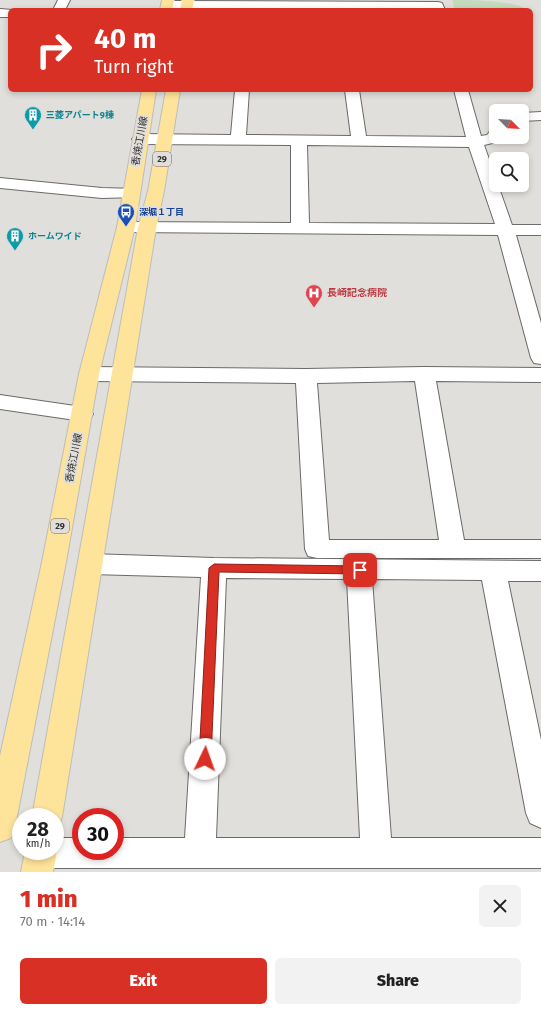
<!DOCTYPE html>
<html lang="en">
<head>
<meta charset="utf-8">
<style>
  :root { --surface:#fff; --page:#f2f2f2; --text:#222; --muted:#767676; --accent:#d93025 }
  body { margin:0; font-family:"Fira Sans","Noto Sans JP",sans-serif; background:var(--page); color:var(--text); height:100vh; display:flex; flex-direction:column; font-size:15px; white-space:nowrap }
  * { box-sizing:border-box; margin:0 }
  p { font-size:13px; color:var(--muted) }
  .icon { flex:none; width:22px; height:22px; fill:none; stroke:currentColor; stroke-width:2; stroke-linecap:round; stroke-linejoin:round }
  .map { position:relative; height:872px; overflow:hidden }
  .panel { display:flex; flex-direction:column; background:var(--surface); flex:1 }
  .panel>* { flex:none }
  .banner { position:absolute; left:8px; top:8px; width:525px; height:84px; border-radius:6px; box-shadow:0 2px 6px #0003; background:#d93025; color:#fff; overflow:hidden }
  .needle { width:26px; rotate:114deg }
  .buttons { position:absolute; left:489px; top:104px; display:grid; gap:8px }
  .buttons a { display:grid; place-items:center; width:40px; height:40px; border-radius:6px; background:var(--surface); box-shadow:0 2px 6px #0003; font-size:20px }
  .speed { position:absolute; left:12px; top:808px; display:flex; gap:8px; font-size:20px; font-weight:700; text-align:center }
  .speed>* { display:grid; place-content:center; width:52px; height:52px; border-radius:50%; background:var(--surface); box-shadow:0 2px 6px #0003; line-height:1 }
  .speed small { font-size:10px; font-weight:400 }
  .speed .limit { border:6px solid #d22; background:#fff; color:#111 }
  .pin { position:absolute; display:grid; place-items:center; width:34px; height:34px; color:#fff; margin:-17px; border-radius:8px; box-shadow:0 2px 6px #0006 }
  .me { position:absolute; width:44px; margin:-22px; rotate:3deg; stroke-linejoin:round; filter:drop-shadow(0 0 3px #0008) }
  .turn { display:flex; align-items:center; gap:14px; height:84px; padding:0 20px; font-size:18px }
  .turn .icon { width:52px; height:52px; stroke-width:2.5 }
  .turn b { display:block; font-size:28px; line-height:34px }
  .round { display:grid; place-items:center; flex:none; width:42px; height:42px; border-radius:6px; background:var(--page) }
  .overview { display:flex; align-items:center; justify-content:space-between; height:68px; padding:0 20px }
  h1 { font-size:24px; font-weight:800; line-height:30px; color:var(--accent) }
  .action { display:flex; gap:8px; margin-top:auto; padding:8px 20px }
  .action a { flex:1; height:46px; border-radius:6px; background:var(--accent); color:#fff; font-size:16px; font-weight:800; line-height:46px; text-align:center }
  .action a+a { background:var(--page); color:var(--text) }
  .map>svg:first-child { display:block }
  .green { fill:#c5d9bc }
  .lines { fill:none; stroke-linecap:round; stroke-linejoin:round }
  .minor-casing { stroke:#6c6a68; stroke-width:2 }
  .tertiary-casing { stroke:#6c6a68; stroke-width:2 }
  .primary-casing { stroke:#bdbdbd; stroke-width:2 }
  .minor { fill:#fff; fill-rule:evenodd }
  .tertiary { fill:#fff; fill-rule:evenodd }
  .primary { fill:#fee39b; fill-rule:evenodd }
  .route { fill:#d93025; stroke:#8d1f18 }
  .labels { text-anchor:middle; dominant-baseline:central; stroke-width:4; stroke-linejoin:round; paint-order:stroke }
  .far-culture-label { font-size:9px; font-weight:bold; fill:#0d838f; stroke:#e1dfdc; text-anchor:start }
  .shield { fill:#e1dfdc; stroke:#666564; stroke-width:1 }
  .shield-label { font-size:9px; font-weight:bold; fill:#323130 }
  .far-transit-label { font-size:9px; font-weight:bold; fill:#164399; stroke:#e1dfdc; text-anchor:start }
  .street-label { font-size:10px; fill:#323130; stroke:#e1dfdc }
  .health-label { font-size:10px; font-weight:bold; fill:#be3a42; stroke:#e1dfdc; text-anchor:start }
</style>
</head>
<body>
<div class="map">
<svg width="541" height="872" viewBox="0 0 541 872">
  <rect width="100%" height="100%" fill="#e1dfdc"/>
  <!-- green -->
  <path class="green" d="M452 0C471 0 515 0 527 10H455Z"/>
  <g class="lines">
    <!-- minor casing -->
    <g class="minor-casing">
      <path id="minor" d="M167 1 438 2 442 3 445 10 163 8 161 5 163 2Z
        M235 90H249L246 135 351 136 345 90H359L366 136 466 137 454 90H468L481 136 487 135 491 130 496 128V137H501L497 142 484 145 496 179V185H498L512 225H541V235H516L541 323V364L534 363 531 358 498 235 126 232 120 231 117 227 120 223 126 222 291 223V145L140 144 135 142 132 139 135 136 140 134 231 135ZM307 145 469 147 495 224 309 223Z
        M541 112V120L522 121V113Z
        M0 178 102 188 137 189 139 193 137 197 102 198 0 188Z
        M89 367 306 369 424 367 541 368V382L436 381 464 540H541V558H317L308 556 305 549 296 383 89 381 82 379 79 374 82 369ZM415 381 439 540H329L317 383Z
        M0 395 82 407 90 409 93 414 90 419 82 421 0 409Z
        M90 554 214 558 541 561V581H508L541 740V828L530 823 526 813 482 580 372 579 391 838H541V868H41L30 864 26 851H55V838H81V851H115V838H185L201 577 90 574 81 571 78 564 81 557ZM226 578 347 579 360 838H216Z"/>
    </g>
    <!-- tertiary casing -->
    <g class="tertiary-casing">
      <path id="tertiary" d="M58 0H70L65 10H53Z
        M0 9 13 10H10V17H0Z"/>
    </g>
    <!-- primary casing -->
    <g class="primary-casing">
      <path id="primary" d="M162 0H174L172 10H160Z
        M182 0H194L192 10H180Z
        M142 90H156L135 227 99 374 66 562 15 827 11 838 0 842V756L42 562 79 374 117 227Z
        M166 90H180L164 191 156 228 62 817 58 827 55 828V817H32L138 228 148 191Z
        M55 847 57 851 53 872H21L25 851H55Z"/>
    </g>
    <!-- minor -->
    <use href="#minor" class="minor"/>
    <!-- tertiary -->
    <use href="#tertiary" class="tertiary"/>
    <!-- primary -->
    <use href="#primary" class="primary"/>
  </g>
  <!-- route -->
  <path class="route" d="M214 564 360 566 365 570 360 574 219 572 211 759 209 763 205 765 200 763 199 759 209 568Z"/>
  <!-- icons -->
  <defs>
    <g id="building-pin" transform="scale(0.9)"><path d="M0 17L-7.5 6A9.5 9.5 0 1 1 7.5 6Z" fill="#0f9aa8" stroke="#e1dfdc"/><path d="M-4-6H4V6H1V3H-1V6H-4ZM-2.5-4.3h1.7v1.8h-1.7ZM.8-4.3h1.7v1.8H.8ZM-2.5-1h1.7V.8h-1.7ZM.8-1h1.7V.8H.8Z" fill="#fff"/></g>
    <g id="bus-pin" transform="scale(0.9)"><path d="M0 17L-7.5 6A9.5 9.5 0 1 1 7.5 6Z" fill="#1a4fb4" stroke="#e1dfdc"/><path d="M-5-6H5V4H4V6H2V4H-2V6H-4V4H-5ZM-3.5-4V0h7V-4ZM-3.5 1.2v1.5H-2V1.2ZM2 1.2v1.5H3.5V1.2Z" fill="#fff"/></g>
    <g id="hospital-pin" transform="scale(0.9)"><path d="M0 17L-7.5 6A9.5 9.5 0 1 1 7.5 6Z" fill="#e0444e" stroke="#e1dfdc"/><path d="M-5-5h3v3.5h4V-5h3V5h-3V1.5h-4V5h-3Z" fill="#fff"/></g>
  </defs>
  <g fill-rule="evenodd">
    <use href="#building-pin" x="33" y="115"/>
    <use href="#bus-pin" x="126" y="212"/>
    <use href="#building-pin" x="15" y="236"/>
    <use href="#hospital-pin" x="314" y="293"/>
  </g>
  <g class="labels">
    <!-- far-culture labels -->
    <g class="far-culture-label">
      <text x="46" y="115">三菱アパート9棟</text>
      <text x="28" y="236">ホームワイド</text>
    </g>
    <!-- shield labels -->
    <g class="shield">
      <rect x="153" y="152" width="18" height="14" rx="3"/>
      <rect x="51" y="519" width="18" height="14" rx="3"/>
    </g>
    <g class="shield-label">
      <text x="162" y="159">29</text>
      <text x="60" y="526">29</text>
    </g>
    <!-- far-transit labels -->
    <g class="far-transit-label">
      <text x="139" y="212">深堀１丁目</text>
    </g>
    <!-- street labels -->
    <g class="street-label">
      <text transform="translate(140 141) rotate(-80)">香焼江川線</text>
      <text transform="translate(74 458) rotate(-79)">香焼江川線</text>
    </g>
    <!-- health labels -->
    <g class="health-label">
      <text x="327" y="293">長崎記念病院</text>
    </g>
  </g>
</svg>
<div class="buttons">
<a><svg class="needle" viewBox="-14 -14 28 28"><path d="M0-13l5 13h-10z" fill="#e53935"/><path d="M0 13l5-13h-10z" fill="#767676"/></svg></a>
<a><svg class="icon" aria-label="search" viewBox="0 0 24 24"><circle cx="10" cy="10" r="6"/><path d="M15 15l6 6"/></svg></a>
</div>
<div class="speed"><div>28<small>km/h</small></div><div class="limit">30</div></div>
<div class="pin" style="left:360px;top:570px;background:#d93025"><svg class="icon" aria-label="arrive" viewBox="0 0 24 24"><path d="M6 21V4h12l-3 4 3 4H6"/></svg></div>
<svg class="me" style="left:205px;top:759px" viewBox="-20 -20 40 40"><circle r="19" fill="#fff"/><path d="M0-13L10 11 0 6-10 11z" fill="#d93025"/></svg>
<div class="banner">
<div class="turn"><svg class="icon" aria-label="right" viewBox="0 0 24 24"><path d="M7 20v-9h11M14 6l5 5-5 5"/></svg><div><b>40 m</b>Turn right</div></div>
</div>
</div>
<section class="panel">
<div class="overview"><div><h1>1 min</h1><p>70 m · 14:14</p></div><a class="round"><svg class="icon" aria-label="close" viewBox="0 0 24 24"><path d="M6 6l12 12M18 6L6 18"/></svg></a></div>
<div class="action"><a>Exit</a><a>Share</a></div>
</section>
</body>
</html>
